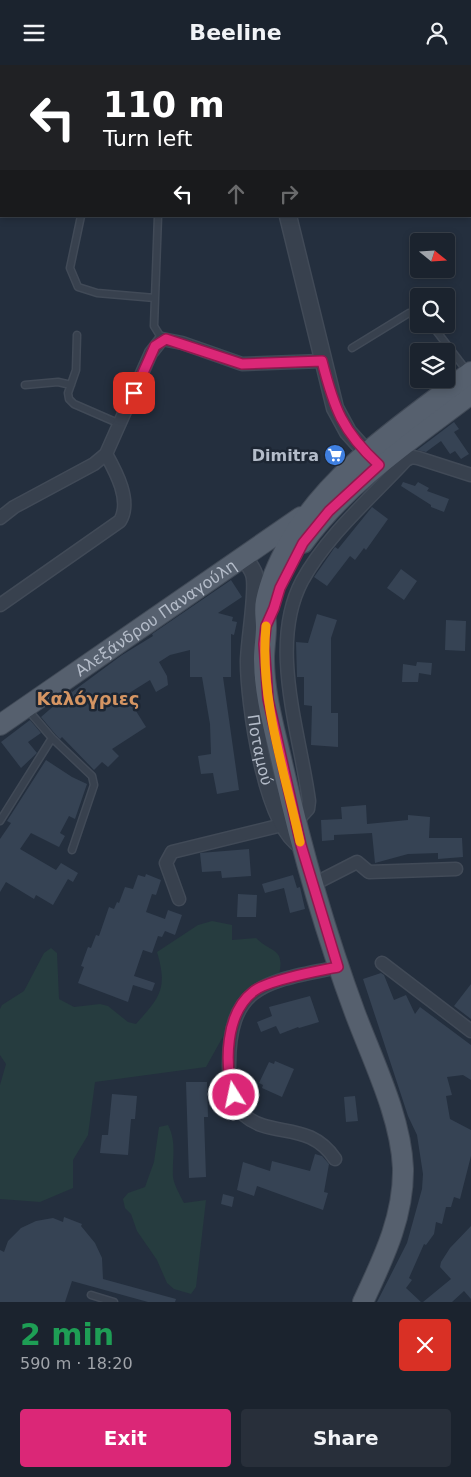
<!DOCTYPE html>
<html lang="en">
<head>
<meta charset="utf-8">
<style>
  :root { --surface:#1b232e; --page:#282f3a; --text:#f1f3f6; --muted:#a0a4aa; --line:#39404a; --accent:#db2777 }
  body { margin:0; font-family:"DejaVu Sans",sans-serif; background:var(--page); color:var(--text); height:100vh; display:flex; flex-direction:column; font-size:19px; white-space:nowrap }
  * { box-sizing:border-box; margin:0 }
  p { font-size:16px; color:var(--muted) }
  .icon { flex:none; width:28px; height:28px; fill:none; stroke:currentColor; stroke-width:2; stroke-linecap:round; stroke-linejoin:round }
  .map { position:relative; height:1237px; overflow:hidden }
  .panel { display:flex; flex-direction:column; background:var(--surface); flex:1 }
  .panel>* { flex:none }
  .top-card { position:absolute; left:0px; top:0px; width:471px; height:152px; box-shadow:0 2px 8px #0003,0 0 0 1px var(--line); background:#202124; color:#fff; overflow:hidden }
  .needle { width:32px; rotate:108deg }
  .tools { position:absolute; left:410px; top:168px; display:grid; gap:10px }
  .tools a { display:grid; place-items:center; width:45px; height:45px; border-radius:5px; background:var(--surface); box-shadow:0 2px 8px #0003,0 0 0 1px var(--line); font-size:25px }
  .pin { position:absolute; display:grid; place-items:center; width:42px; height:42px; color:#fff; margin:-21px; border-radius:10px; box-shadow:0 2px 8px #0006 }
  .me { position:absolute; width:55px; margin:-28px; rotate:350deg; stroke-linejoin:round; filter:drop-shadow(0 0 4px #0008) }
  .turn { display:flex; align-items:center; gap:18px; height:105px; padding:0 20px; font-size:22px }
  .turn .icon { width:65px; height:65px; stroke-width:2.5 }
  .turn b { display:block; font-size:35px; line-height:42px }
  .lanes { display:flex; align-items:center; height:48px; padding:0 20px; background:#0003; justify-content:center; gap:25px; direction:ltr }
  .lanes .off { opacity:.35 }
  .round { display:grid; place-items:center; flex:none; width:52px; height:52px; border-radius:5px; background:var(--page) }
  .overview { display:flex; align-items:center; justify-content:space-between; height:85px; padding:0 20px }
  h1 { font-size:30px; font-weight:700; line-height:38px; color:#1e9e55 }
  .button { display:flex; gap:10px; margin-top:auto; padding:10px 20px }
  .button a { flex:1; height:58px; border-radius:5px; background:var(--accent); color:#fff; font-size:20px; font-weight:700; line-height:58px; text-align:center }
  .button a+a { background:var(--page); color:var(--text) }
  header { display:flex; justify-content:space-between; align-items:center; height:65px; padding:0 20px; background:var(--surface); font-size:22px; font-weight:700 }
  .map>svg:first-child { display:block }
  .green { fill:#263c3f }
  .building { fill:#364354 }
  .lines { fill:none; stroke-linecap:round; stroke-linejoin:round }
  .service-casing { stroke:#414a57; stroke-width:9 }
  .minor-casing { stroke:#414a57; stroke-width:15 }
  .tertiary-casing { stroke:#414a57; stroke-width:19 }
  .primary-casing { stroke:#414a57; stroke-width:22 }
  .service { stroke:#38414e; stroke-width:6 }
  .minor { stroke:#38414e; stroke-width:12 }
  .tertiary { stroke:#38414e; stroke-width:16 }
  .primary { stroke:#56606e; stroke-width:20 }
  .route-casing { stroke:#8e194d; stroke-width:12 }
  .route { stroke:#db2777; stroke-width:9 }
  .slow { stroke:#f59e0b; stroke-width:9 }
  .labels { text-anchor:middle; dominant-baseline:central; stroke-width:5; stroke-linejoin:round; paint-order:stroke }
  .poi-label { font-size:16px; font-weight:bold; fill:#b4bcc9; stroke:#1d2633; text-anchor:end }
  .street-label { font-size:16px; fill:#b4bcc9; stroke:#1d2633 }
  .neighbourhood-label { font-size:18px; font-weight:bold; fill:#d59563; stroke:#1d2633 }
</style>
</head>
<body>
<header><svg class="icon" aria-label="menu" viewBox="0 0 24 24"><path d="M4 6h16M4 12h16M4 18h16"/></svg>Beeline<svg class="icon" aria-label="person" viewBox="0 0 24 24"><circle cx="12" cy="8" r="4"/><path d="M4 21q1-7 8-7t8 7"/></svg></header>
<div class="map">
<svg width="471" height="1237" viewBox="0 0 471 1237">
  <rect width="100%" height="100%" fill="#242f3e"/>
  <!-- green -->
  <path class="green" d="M212 856 232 860V875L256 873C272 889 285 882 279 910L269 916 258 918 240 932 235 950 206 1002 95 1017 88 1070 73 1095V1123L40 1137 0 1134V1020L6 999 0 990V944L2 940 24 926 44 888 51 883 57 888 59 934 74 942 100 939 108 941 128 957 136 959C160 932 168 924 157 887L198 860Z
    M168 1060C177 1077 172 1093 173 1112 174 1120 180 1130 184 1138L206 1135 196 1222 191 1229 174 1224 167 1218 157 1195 137 1166 131 1149 125 1143 123 1134 128 1128 145 1122 154 1097 159 1062Z"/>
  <!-- building -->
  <path class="building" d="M454 357 459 364 454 367 469 389 461 394 455 386 450 389 441 376 426 387 417 385Z
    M403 417 415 421 418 417 429 423 427 426 449 434 444 447 431 442V440L401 421Z
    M372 442 388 454 366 485 364 483 355 495 350 491 327 521 314 512 335 482 338 484Z
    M401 504 417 516 404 535 387 523Z
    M231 515 242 532 218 548 233 552 232 556 237 557 234 570 231 569V612H223L239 725 217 729 213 708 201 709 198 691 211 689 210 659 202 612H190V585L170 590 159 597 167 611 168 620 156 627 150 615 126 630 146 662 112 684 119 691 108 702 102 697 94 705 62 672 60 674 56 670 41 652 71 626 72 627 122 590 153 571 152 569Z
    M317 549 337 555 331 573V648H338V682L311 680 312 641 304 640V612H297L296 577 308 578Z
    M446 555 466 556 465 586 445 585Z
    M417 597 432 598 431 610 419 608 418 617H402L403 599 416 601Z
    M30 655 41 668 28 677 37 688 21 703 1 677Z
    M46 695 72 712 87 719 75 754 69 751 60 768 65 771 59 782 31 768 20 784 56 805 61 798 78 808 73 817 68 814 53 840 36 830 34 834 6 817 0 827V774L11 758 7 756Z
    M366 740 367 759 408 755V750L430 752 429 773H462L463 792 438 794V788L408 789 375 798 372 768 334 770V775L322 776 321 755 342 754 341 742Z
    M249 784 251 811 222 813 221 806 202 807 200 788Z
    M146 809 161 815 156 830 152 829 146 847 165 854 168 845 182 850 175 870 165 866 162 872 158 871 152 888 143 885 134 911 155 918 152 926 133 920 128 937 78 918 84 902 81 901 88 882 91 883 96 870 99 871 109 842 114 844 117 837 119 838 125 822 133 824 138 810 145 812Z
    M293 810 297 823 300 822 305 844 290 848 284 823 265 828 262 819Z
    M238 829 257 830 256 852H237Z
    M381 908 384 910 394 935 406 930 415 949 420 942 471 980V1015L463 1010 447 1012 452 1030 446 1031 450 1054 471 1065V1091L460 1134 454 1132 451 1142H446L442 1159 436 1157 434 1169 426 1180 424 1179 409 1213 412 1215 406 1223 421 1237H377L407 1178 422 1124 423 1109 417 1070 408 1051 363 914Z
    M471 919V954L454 941Z
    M310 931 319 957 299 963 298 962 280 969 276 961 261 967 257 957 272 951 269 942Z
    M275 996 294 1004 282 1032 262 1023 263 1020 259 1018 269 997 274 999Z
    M186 1017H207L208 1052H204L206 1112 189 1113Z
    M112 1029 137 1031 135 1054H131L128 1090 100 1088 102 1070H108Z
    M355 1031 358 1056 346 1057 344 1032Z
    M315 1089 322 1091 329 1099 324 1127 328 1128 323 1145 257 1121 254 1131 237 1125 243 1097 270 1106 272 1096 310 1106Z
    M223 1129 234 1132 232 1142 221 1139Z
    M64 1152 82 1159 81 1161 95 1178 102 1193 103 1214 176 1234 175 1237H148L72 1216 65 1237H0V1185L4 1187 8 1176 21 1163 36 1156 53 1153 63 1157Z
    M471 1161V1234L464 1226 452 1237H423L451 1214 440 1202 441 1197 450 1183Z"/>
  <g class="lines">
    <!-- service casing -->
    <g class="service-casing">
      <path id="service" d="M81 151 70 203 78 222 97 228 155 233
        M158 151 154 261 162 274
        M431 259 467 306
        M77 270 76 305 68 328 69 334 74 339 120 359
        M352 283 409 248 419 247
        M25 320 58 317 71 320
        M28 645 52 673 92 711 94 720 72 785
        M0 756 52 673
        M91 1230 114 1237"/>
    </g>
    <!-- minor casing -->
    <g class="minor-casing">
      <path id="minor" d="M12 0V1
        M0 97H1
        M406 395 412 392 418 393 471 410
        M0 453 14 442 94 399 106 389 151 288 162 274 182 278 242 299 322 296
        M0 540 120 456C132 436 116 407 106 389
        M296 757 308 744 309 736C300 668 268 580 302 516 327 470 371 433 406 395L398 385
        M312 820 357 797 369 807 456 804
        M179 834 166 798 172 787 282 760
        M382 898 471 966
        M335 1094C309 1055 271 1074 244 1050 232 1039 229 1016 229 1000 229 916 270 917 338 902"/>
    </g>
    <!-- tertiary casing -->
    <g class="tertiary-casing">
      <g id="tertiary">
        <path d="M247 0V1"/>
        <path d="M288 151 335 343 348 367 375 397"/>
        <path id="s1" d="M244 493C248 498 252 503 254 509 259 524 249 576 249 597 249 637 266 760 301 780"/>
      </g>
    </g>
    <!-- primary casing -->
    <g class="primary-casing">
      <g id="primary">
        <path d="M303 478C347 417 412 374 471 329"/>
        <path id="s2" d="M0 660 301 452"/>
        <path d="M363 1237C383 1194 404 1152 403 1103 401 1052 373 996 355 948 325 867 302 786 283 702 275 666 264 630 264 594 264 583 266 573 266 562 266 553 264 545 266 536 270 516 279 496 289 478 330 405 406 357 471 307"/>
      </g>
    </g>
    <!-- service -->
    <use href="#service" class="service"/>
    <!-- minor -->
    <use href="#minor" class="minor"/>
    <!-- tertiary -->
    <use href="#tertiary" class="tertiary"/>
    <!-- primary -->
    <use href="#primary" class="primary"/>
  </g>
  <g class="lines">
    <!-- route casing -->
    <g class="route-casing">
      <path id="route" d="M134 328 155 281 166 274 242 299 322 296C334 343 342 366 379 400L329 446 303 478 280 523 274 543 266 561 264 579 268 634 301 780 338 902C318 906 268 915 254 926 225 948 224 999 234 1030"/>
    </g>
    <!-- route -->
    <use href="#route" class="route"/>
    <!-- slow -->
    <path class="slow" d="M266 561C259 634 285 707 300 777"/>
  </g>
  <!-- icons -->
  <defs>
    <g id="supermarket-disc" transform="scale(1.125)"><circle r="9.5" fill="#3f7fe0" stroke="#1d2633"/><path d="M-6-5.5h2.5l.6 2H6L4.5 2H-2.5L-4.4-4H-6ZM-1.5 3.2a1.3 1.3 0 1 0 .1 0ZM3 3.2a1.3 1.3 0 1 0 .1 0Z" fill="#fff"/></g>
  </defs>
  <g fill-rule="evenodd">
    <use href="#supermarket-disc" x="335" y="390"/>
  </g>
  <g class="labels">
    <!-- poi labels -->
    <g class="poi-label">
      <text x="319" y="390">Dimitra</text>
    </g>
    <!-- street labels -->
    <g class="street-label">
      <text stroke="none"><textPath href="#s2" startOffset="189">Αλεξάνδρου Παναγούλη</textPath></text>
      <text stroke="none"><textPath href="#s1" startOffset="196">Ποταμού</textPath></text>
    </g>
    <!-- neighbourhood labels -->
    <g class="neighbourhood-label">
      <text x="88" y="633">Καλόγριες</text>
    </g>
  </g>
</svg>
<div class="tools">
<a><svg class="needle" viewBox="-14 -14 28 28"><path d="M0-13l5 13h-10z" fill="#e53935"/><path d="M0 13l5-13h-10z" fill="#a0a4aa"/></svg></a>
<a><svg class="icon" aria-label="search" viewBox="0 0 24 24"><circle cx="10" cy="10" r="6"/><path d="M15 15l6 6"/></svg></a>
<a><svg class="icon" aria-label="layers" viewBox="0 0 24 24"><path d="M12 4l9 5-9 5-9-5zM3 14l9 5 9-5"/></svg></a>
</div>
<div class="pin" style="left:134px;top:328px;background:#d93025"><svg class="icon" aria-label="arrive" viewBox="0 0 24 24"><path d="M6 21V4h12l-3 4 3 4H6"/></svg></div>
<svg class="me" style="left:234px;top:1030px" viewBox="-20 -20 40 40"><circle r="17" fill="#db2777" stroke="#fff" stroke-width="3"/><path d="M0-11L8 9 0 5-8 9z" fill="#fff"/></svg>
<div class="top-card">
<div class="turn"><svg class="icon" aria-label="left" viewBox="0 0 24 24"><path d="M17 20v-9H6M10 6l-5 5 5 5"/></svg><div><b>110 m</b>Turn left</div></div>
<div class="lanes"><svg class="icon" aria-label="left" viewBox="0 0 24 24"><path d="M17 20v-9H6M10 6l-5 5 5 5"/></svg><svg class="icon off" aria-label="ahead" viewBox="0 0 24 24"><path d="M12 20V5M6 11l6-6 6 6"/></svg><svg class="icon off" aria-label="right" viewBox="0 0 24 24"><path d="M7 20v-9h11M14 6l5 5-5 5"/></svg></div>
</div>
</div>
<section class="panel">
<div class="overview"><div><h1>2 min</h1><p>590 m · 18:20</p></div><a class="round" style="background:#d93025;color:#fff"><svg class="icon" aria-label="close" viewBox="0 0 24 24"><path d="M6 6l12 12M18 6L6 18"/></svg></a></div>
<div class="button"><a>Exit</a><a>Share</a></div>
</section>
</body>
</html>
